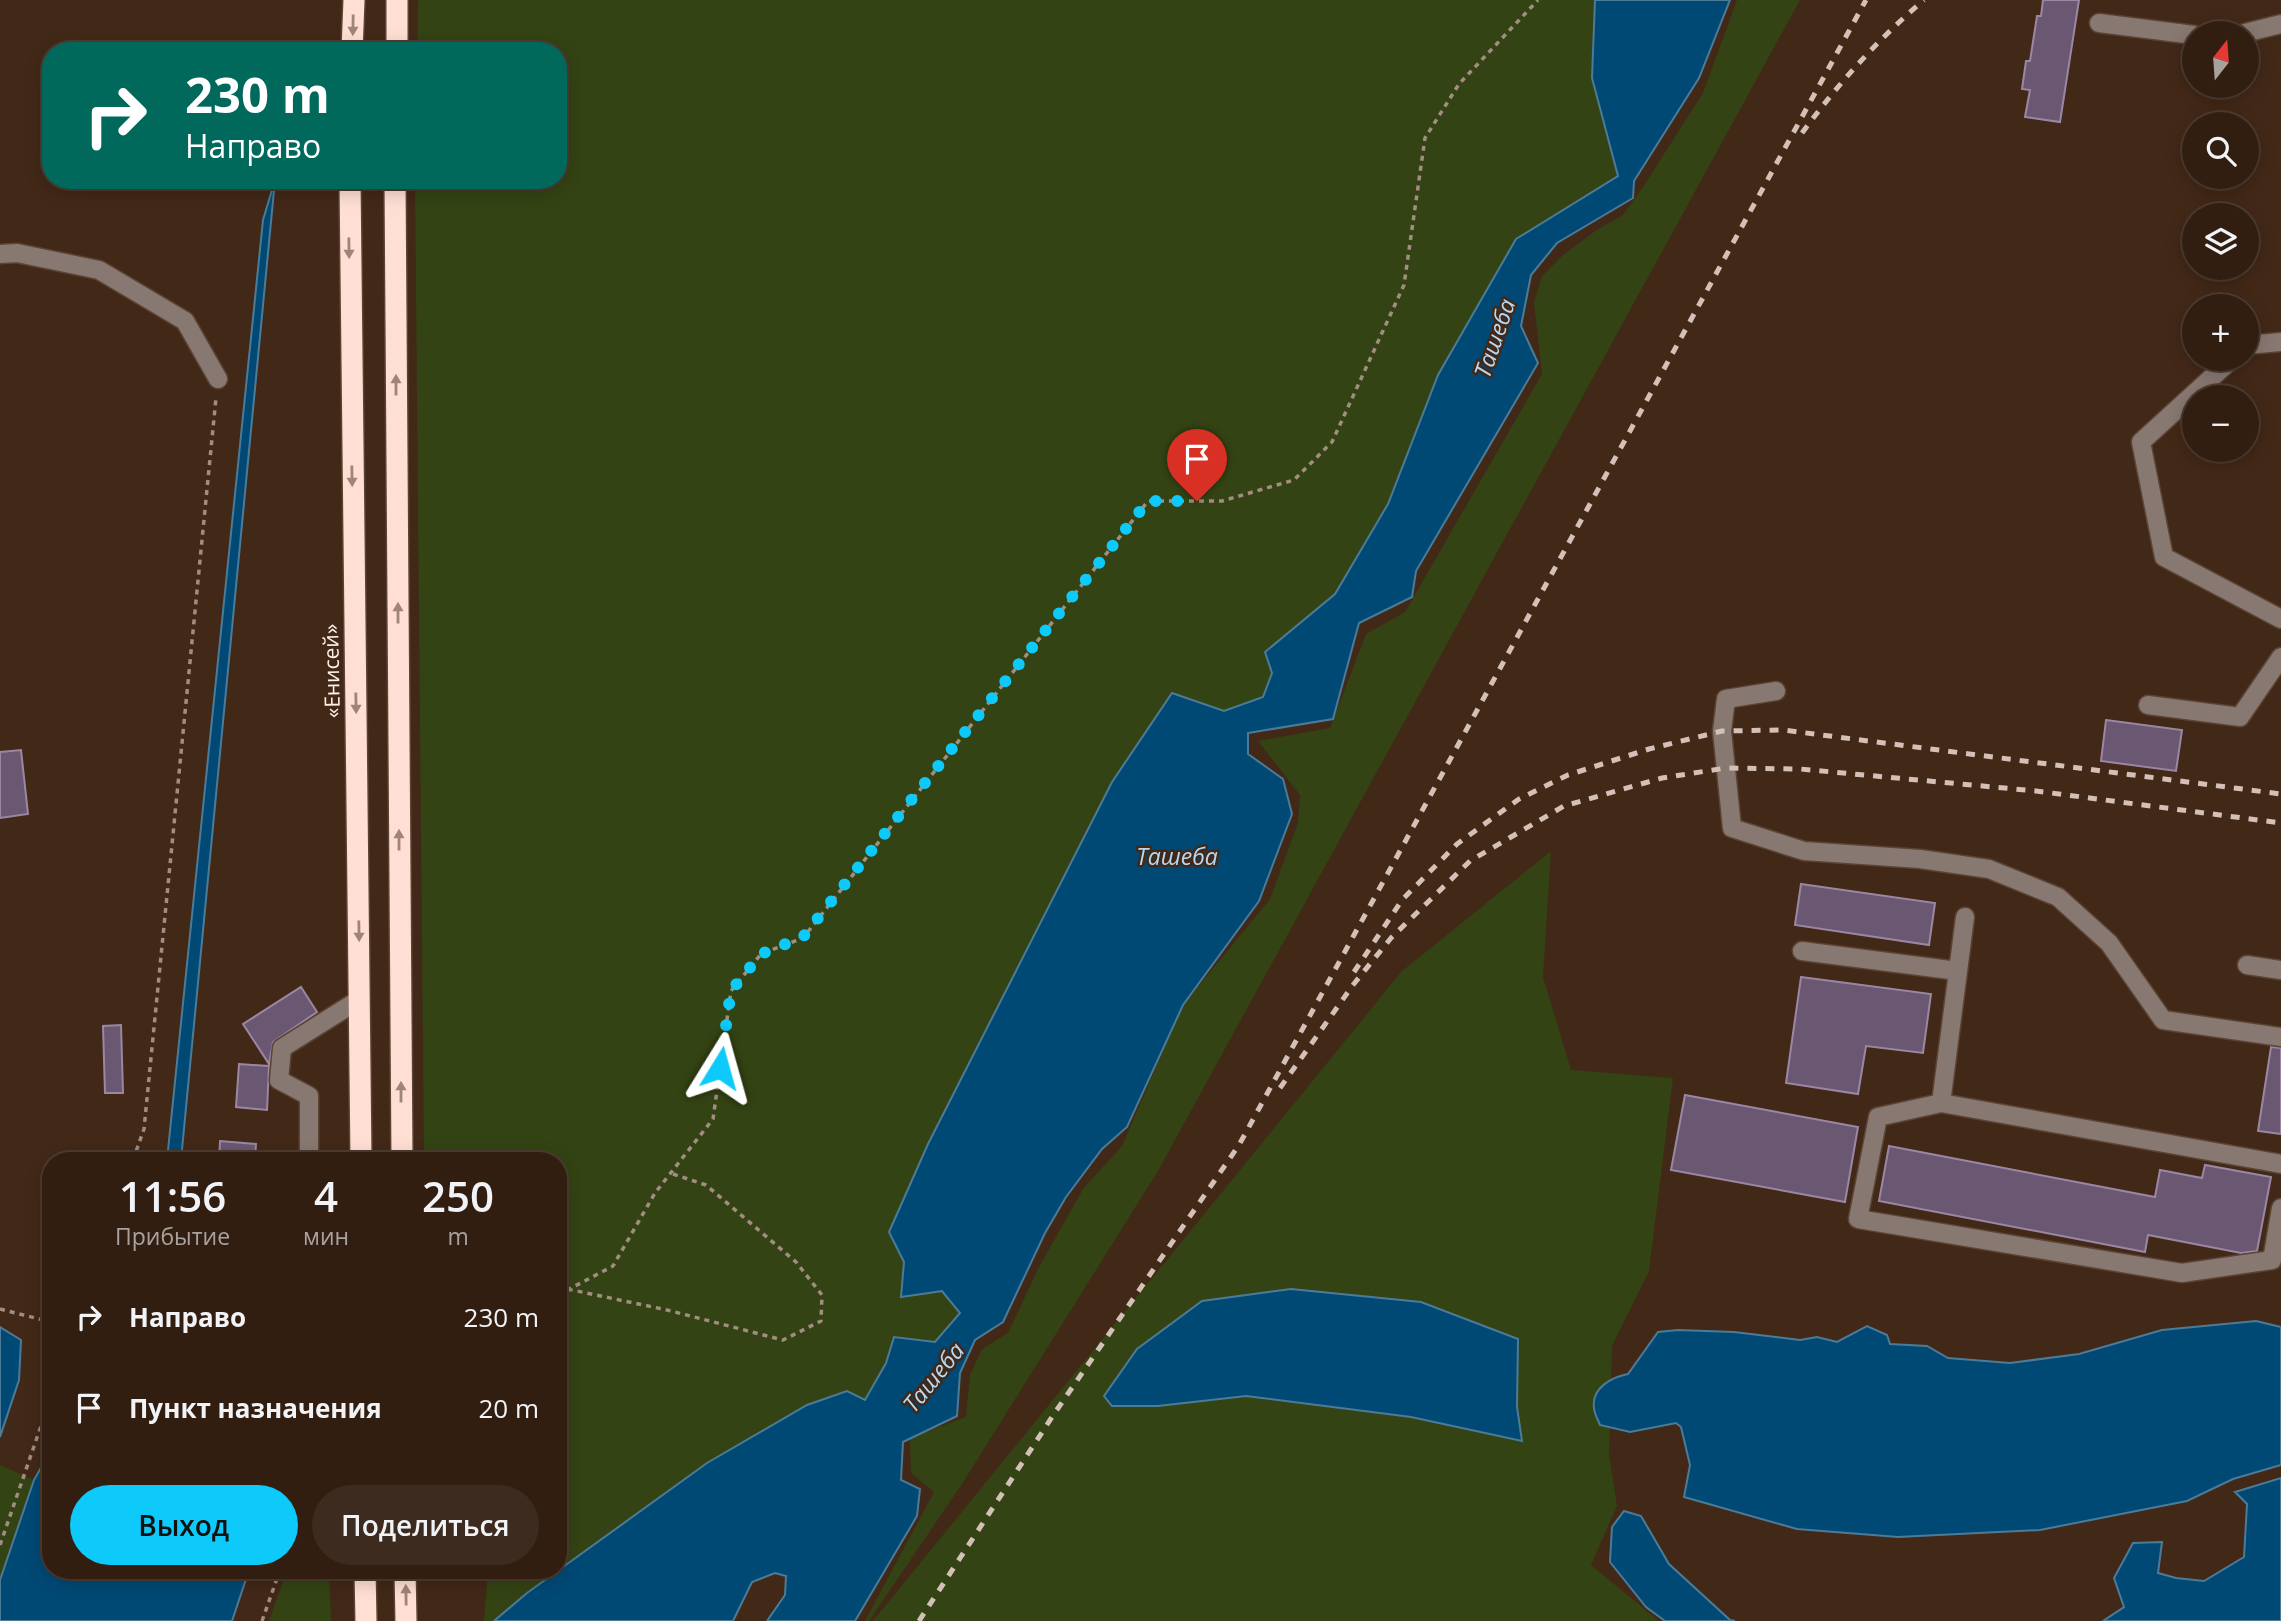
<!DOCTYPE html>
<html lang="ru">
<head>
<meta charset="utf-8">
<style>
  :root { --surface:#321e11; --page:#3d2b1f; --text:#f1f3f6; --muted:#a8a29f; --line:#4d3c31; --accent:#0ecafa }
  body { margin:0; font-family:"Open Sans",sans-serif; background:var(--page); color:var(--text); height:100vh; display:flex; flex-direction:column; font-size:26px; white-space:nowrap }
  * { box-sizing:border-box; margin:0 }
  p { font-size:23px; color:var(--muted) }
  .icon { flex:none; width:38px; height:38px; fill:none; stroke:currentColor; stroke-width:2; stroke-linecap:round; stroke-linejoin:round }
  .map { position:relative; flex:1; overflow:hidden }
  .sheet { position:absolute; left:42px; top:1152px; width:525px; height:427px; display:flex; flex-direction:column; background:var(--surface); border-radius:28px; box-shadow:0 4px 18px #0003,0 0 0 2px var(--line) }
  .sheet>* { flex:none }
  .banner { position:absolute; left:42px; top:42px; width:525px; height:147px; border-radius:28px; box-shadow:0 4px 18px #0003,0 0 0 2px var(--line); background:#00695c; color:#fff; overflow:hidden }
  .needle { width:46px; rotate:17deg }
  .tools { position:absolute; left:2182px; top:21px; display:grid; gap:14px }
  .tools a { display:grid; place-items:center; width:77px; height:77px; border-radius:50%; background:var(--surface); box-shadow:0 4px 18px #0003,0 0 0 2px var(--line); font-size:35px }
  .pin { position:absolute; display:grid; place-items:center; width:60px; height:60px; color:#fff; margin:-72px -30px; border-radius:50% 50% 50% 0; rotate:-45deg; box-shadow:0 0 7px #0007 }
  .pin .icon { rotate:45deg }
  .me { position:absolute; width:77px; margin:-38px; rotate:8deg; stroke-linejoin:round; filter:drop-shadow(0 0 5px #0008) }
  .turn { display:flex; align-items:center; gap:24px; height:147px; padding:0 28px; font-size:32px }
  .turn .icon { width:91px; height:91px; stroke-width:2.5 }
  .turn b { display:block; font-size:49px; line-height:60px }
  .eta { display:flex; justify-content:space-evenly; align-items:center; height:119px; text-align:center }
  .eta b { font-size:42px; font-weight:600; line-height:49px }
  .cta { display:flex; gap:14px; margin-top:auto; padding:14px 28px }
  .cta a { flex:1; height:80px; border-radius:42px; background:var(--accent); color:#111; font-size:28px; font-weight:600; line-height:80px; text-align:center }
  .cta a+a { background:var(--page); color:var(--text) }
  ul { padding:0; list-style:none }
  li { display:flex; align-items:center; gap:21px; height:91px; padding:0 28px }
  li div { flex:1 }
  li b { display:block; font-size:26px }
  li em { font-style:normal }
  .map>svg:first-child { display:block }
  .green { fill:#344313 }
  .water { fill:#004975; stroke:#4c7b98; stroke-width:2 }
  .building { fill:#6a5772; stroke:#9b87a4; stroke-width:2 }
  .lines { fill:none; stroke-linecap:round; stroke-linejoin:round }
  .minor-casing { stroke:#5c4434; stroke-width:21 }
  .highway-casing { stroke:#5c4434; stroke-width:24 }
  .path { stroke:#a18d81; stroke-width:3.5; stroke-dasharray:5 5; stroke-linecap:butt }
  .minor { stroke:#887872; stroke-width:18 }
  .highway { stroke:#ffdfd4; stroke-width:21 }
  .rail { stroke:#d3c1b7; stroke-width:5; stroke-dasharray:9 9; stroke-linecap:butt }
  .oneway { fill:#a08476 }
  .route { stroke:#0ecafa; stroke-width:12; stroke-dasharray:0 21.6 }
  .labels { text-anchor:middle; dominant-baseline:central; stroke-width:5; stroke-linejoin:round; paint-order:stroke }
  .street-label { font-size:21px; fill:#fff0e8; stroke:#422817 }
  .water-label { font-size:23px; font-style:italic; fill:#b7d7f3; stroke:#422817 }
</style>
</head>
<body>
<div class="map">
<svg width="2281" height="1621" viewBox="0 0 2281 1621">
  <rect width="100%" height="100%" fill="#422817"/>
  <!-- green -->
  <path class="green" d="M418 0H1595L1592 78 1619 176 1516 239 1438 375 1388 504 1335 594 1265 652 1272 673 1263 697 1224 711 1172 693 889 1232 904 1262 902 1297 942 1291 961 1313 935 1342 894 1337 886 1363 865 1400 807 1405 707 1463 527 1593 494 1621H484L488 1570H558V1160H424L415 180H558V51H417Z
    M1737 0H1800L1158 1171 962 1484 869 1621H865L934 1492 911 1473 910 1438 966 1417 970 1375 982 1349 1008 1333 1038 1269 1083 1189 1122 1146 1183 1005 1270 899 1298 823 1300 795 1258 741 1330 728 1366 634 1405 612 1542 374 1534 302 1542 276 1563 255 1598 229 1622 216 1643 187 1703 93Z
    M1551 851 1543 977 1571 1070 1673 1078 1649 1271 1612 1346 1609 1455 1617 1506 1591 1565 1659 1621H873L1402 971Z
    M0 1465 34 1480 0 1580Z
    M287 1570H329L331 1621H269Z"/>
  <!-- water -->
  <path class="water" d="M1595 0H1730L1699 78 1634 181 1633 198 1557 243 1531 275 1521 326 1538 363 1416 571 1412 597 1359 623 1333 719 1248 733V754L1283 779 1292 814 1259 901 1183 1005 1127 1127 1102 1149 1066 1197 1045 1233 1003 1322 975 1340 960 1373 957 1416 903 1442 901 1480 920 1489 917 1516 855 1621H767L785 1595 786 1576 775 1573 752 1582 733 1621H494L527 1593 707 1463 807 1405 847 1391 865 1400 886 1363 894 1337 935 1342 960 1313 942 1291 901 1297 904 1262 889 1232 928 1144 1112 782 1172 693 1224 711 1263 697 1272 673 1265 652 1335 594 1388 504 1438 375 1516 239 1618 176 1592 78Z
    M275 180 181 1160H167L263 220Z
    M1291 1289 1421 1302 1518 1339 1517 1407 1522 1441 1411 1417 1246 1396 1158 1406H1112L1104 1396 1137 1349 1202 1301Z
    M2256 1321 2281 1327V1465L2233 1479 2187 1501 2040 1530 1898 1537 1797 1529 1684 1497 1690 1465 1681 1427 1676 1423 1630 1432 1600 1425C1598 1420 1594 1413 1594 1408 1591 1388 1612 1377 1628 1374L1658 1332 1678 1330 1734 1332 1800 1340 1817 1337 1837 1342 1867 1326 1887 1335 1890 1344 1927 1346 1948 1358 2010 1363 2079 1354 2162 1330Z
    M0 1327 21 1340 19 1380 0 1437Z
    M51 1450V1570H249L232 1621H0V1580L34 1480Z
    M2281 1478V1621H2103L2124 1607 2114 1578 2133 1543 2162 1542 2158 1573 2176 1578 2204 1581 2244 1557 2247 1504 2235 1492Z
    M1624 1511 1641 1516 1669 1564 1730 1620 1735 1621H1665L1646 1607 1610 1562 1612 1527Z"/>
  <!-- building -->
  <path class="building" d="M2043 0H2079L2060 122 2025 117 2030 90 2022 89 2026 61H2030L2037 16H2041Z
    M2106 720 2182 730 2176 771 2101 761Z
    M21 750 28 814 0 818V752Z
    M1801 884 1935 903 1929 945 1795 925Z
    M1801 977 1931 994 1923 1053 1866 1046 1858 1094 1786 1083Z
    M301 987 317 1012 273 1042 269 1064 243 1024Z
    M121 1025 123 1093H105L103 1026Z
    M2271 1047 2281 1048V1134L2258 1131Z
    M239 1064 269 1066 267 1110 236 1107Z
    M1685 1095 1858 1127 1845 1202 1671 1170Z
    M220 1141 256 1144 255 1160H219Z
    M1889 1146 2155 1197 2160 1170 2202 1178 2205 1165 2271 1177 2257 1251 2241 1253 2148 1235 2145 1252 1879 1201Z"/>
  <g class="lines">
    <!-- minor casing -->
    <g class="minor-casing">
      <path id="minor" d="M2099 23 2194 35
        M2245 33 2281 24
        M0 254 17 253 99 270 185 321 218 379
        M2247 345 2281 342
        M2232 359 2141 442 2164 557 2281 619
        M1776 691 1726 699 1722 731 1732 828 1804 851 1920 859 1989 869 2058 897 2109 943 2163 1020 2281 1037
        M2148 705 2240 717 2281 657
        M1802 951 1958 971
        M2247 965 2281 970
        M1941 1103 1965 917
        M309 1160V1096L279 1080 282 1048 360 999
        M2281 1164 1941 1103 1878 1117 1858 1219 2182 1273 2272 1260 2281 1208"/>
    </g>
    <!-- highway casing -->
    <g class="highway-casing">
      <path id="highway" d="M352 51 354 0
        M397 51V0
        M350 180 361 1160
        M395 180 402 1160
        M365 1570 366 1621
        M405 1570 406 1621"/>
    </g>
    <!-- path -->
    <path class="path" d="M133 1160 144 1129 216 398
      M558 1287 667 1310 783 1340 821 1321 822 1295 796 1262 706 1185 670 1173
      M558 1295 613 1266 655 1193 713 1119 731 991 761 954 803 938 1148 501H1222L1294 480 1332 442 1404 285 1425 138 1459 84 1538 0
      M0 1309 51 1322
      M0 1545 51 1397
      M262 1621 280 1570"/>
    <!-- minor -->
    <use href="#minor" class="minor"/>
    <!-- highway -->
    <use href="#highway" class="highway"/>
    <!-- rail -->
    <path class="rail" d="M1802 133C1838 84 1878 39 1924 0
      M1354 972 1402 900 1457 844 1519 799 1568 775 1649 749 1722 731 1783 730 2281 794
      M1280 1088 1353 985 1391 938 1470 861 1564 806 1662 778 1726 768 1800 769 2036 791 2281 823
      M919 1621 1054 1414 1239 1145 1866 0"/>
  </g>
  <!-- one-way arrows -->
  <defs><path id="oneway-solid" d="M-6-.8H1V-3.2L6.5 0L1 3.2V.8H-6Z" transform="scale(1.75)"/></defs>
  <g class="oneway">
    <use href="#oneway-solid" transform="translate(353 25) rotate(91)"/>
    <use href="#oneway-solid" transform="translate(349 248) rotate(89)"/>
    <use href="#oneway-solid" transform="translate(396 385) rotate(-90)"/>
    <use href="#oneway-solid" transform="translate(352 476) rotate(89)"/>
    <use href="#oneway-solid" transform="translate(398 613) rotate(-90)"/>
    <use href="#oneway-solid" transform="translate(356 703) rotate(89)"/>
    <use href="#oneway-solid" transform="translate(399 840) rotate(-90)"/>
    <use href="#oneway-solid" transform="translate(359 931) rotate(89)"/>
    <use href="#oneway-solid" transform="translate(401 1092) rotate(-90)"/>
    <use href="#oneway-solid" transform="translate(406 1595) rotate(-91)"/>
  </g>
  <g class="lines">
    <!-- route -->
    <path class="route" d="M720 1068 731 991 761 954 803 937 1148 501H1197"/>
  </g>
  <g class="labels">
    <!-- street labels -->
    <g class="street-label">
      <text transform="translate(331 671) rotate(-91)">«Енисей»</text>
    </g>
    <!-- water labels -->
    <g class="water-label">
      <text transform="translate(1494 338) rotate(-71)">Ташеба</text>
      <text x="1177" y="856">Ташеба</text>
      <text transform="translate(933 1377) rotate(-51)">Ташеба</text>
    </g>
  </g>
</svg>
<div class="tools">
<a><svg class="needle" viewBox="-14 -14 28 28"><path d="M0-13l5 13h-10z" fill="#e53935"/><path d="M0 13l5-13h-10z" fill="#a8a29f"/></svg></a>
<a><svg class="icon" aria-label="search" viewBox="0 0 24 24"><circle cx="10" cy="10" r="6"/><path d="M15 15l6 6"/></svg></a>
<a><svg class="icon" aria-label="layers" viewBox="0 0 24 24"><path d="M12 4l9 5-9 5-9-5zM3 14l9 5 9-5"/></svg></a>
<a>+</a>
<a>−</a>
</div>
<div class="pin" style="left:1197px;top:501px;background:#d93025"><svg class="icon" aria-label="arrive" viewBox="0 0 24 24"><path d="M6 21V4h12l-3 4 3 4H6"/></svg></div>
<svg class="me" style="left:720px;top:1068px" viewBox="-20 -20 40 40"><path d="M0-17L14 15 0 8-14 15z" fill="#0ecafa" stroke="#fff" stroke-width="4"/></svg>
<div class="banner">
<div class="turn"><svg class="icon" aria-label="right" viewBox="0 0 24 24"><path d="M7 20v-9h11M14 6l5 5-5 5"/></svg><div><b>230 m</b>Направо</div></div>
</div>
<section class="sheet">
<div class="eta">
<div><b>11:56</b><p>Прибытие</p></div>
<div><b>4</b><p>мин</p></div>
<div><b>250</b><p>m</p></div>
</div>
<ul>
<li><svg class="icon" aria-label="right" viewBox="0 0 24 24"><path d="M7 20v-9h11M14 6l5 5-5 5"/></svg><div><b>Направо</b></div><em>230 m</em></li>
<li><svg class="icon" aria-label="arrive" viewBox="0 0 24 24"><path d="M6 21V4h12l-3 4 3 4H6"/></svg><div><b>Пункт назначения</b></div><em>20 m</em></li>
</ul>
<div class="cta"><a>Выход</a><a>Поделиться</a></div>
</section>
</div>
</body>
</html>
